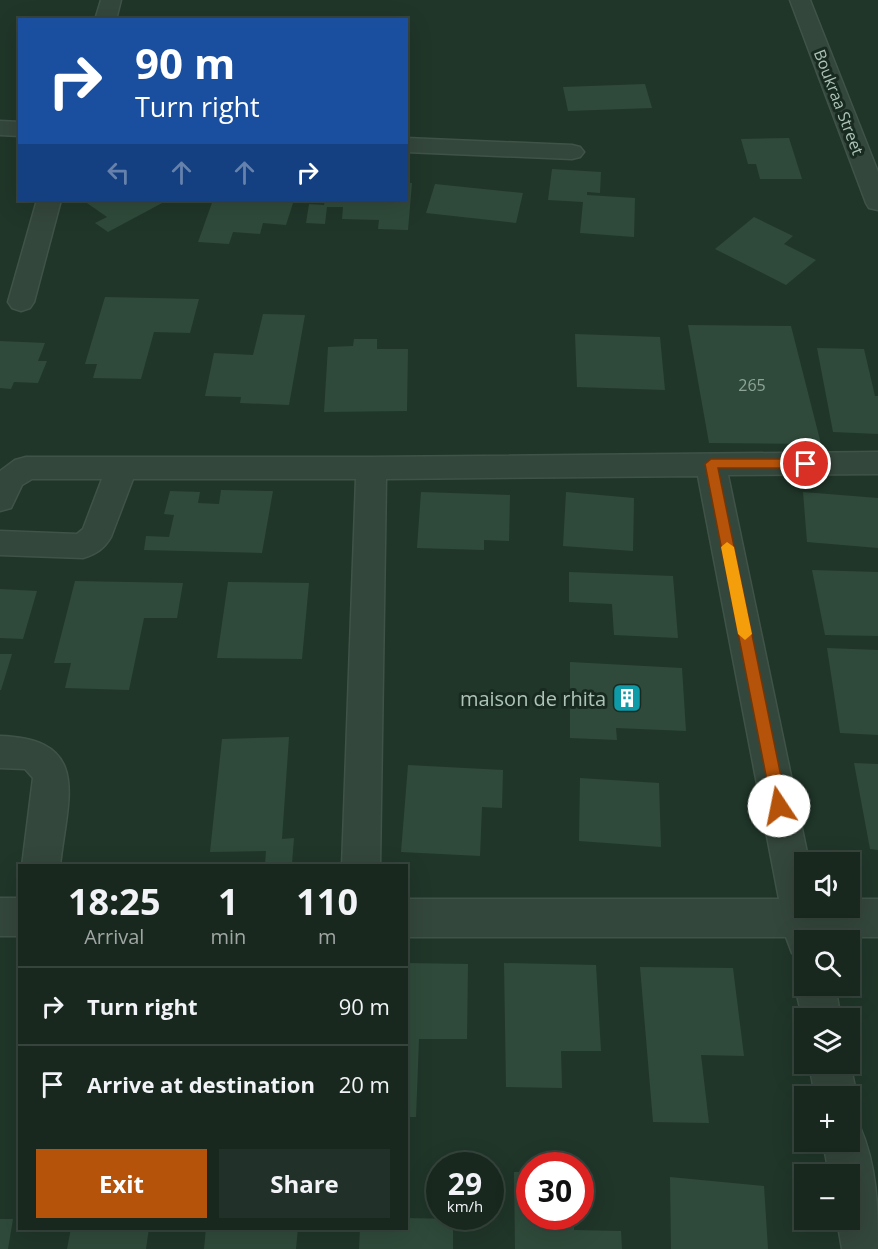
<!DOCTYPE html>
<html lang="en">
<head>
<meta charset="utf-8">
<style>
  :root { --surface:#18281f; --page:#213028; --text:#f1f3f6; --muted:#9fa6a4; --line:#36443d; --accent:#b45309 }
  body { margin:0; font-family:"Open Sans",sans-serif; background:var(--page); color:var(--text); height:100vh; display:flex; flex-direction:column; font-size:22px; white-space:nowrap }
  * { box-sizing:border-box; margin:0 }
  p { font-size:20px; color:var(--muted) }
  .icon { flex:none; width:33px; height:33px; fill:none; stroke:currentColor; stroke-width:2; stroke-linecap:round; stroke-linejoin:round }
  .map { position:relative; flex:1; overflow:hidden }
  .panel { position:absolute; left:18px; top:864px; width:390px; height:366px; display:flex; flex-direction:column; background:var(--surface); border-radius:0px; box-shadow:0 6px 24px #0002,0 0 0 2px var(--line) }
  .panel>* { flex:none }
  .banner { position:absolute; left:18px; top:18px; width:390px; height:183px; border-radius:0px; box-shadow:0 6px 24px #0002,0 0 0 2px var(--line); background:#1a4fa0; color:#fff; overflow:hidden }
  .fabs { position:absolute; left:794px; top:852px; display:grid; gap:12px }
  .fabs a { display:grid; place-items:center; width:66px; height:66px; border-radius:0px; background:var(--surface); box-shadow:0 6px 24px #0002,0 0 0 2px var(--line); font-size:30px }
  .speed { position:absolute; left:426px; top:1152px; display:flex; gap:12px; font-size:30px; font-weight:700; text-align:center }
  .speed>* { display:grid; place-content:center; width:78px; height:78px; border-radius:50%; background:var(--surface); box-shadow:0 6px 24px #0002,0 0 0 2px var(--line); line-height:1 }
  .speed small { font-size:15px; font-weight:400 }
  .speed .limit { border:9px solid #d22; background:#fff; color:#111 }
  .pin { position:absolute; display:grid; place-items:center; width:51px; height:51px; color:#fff; margin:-26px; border:3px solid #fff; border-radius:50%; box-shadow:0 2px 6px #0007 }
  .me { position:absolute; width:66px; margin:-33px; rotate:349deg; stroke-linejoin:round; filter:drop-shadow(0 0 4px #0008) }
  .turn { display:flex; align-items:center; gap:21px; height:126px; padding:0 18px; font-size:27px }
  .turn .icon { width:78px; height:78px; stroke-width:2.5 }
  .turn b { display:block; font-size:42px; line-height:51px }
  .lanes { display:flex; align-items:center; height:57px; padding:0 18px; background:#0003; justify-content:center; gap:30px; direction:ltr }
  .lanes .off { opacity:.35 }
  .eta { display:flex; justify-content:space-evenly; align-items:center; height:102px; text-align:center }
  .eta b { font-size:36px; font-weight:700; line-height:42px }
  .primary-button { display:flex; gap:12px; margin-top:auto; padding:12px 18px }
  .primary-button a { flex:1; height:69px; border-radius:0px; background:var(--accent); color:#fff; font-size:24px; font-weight:700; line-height:69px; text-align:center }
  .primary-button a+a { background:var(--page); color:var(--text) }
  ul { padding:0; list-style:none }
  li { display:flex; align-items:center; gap:18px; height:78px; padding:0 18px; border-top:2px solid var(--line) }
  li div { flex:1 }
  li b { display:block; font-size:22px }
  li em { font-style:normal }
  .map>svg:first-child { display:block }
  .building { fill:#2f4a3a }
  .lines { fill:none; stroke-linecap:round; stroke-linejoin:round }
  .minor-casing { stroke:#405348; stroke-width:3 }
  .minor { fill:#34473c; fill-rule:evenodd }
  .route { fill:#b45309; stroke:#753606; stroke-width:1.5 }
  .slow { fill:#f59e0b }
  .labels { text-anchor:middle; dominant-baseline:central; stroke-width:6; stroke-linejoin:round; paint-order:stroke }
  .far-street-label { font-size:16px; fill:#aec4b8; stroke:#192b21 }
  .number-label { font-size:16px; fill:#8da497 }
  .poi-label { font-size:20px; fill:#aec4b8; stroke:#192b21; text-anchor:end }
</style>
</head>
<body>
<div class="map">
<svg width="878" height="1249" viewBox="0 0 878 1249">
  <rect width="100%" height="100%" fill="#203629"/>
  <!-- building -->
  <path class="building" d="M645 84 652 108 568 111 563 87Z
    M789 138 802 179H760L756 164H748L741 139Z
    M552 169 601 172 600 193 587 192V195L635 198 634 237 580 233 583 202 548 200Z
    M406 183H412L408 230 378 229 379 220 342 219 343 207H327L325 224 306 223 309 204 324 205 325 200H406Z
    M435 184 523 193 516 223 426 213Z
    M87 200H160L164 202 108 232 95 223 107 217 84 201Z
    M213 200H294L286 225 263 223 260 234 233 232 229 244 198 242Z
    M754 217 793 236 784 244 816 260 786 285 715 249Z
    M105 297 199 299 190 333 154 332 141 379 93 378 97 364H85Z
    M263 314 305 315 289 405 240 403 241 397 205 396 214 353 253 355Z
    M688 325 791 326 821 444 709 443Z
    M575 334 660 337 665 390 577 387Z
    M354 339H377V349H408L407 411 324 412 328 347 353 346Z
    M0 341 45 343 38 361H47L38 383 14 382 11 389 0 388Z
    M817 348 864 349 875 396H878V434L833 432Z
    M221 490 273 491 262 553 144 550 146 536 169 537 174 515 164 514 170 491 200 492 198 503 219 504Z
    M421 492 510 495 509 541 484 540V550L417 548Z
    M566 492 634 498 633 551 563 546Z
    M803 492 878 498V548L807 542Z
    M812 570 878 572V636L825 635Z
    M569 572 673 576 678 638 614 635 612 604 569 602Z
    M75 581 183 583 177 618H144L129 690 65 688 71 663H54Z
    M228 582 309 583 302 659 217 658Z
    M0 589 37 591 23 639 0 638Z
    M827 648 878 650V735L840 733Z
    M0 654H12L1 690H0Z
    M570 662 682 668 686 731 616 728 617 740 570 738Z
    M289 737 282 839 294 838 292 864 265 865 266 851 210 852 222 739Z
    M854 763 878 764V850L870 849Z
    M408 765 503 770 502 808 482 807 480 856 401 852Z
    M580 778 659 783 661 847 579 841Z
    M406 963 468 964 467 1039H419L416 1117H406Z
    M504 963 596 965 601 1051H561L562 1088 506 1087Z
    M640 967 733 968 744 1056 701 1055 709 1123 653 1122Z
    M514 1172H530V1216H574V1230L621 1231 622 1249H515Z
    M670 1177 764 1186 768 1249H671Z
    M406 1218 453 1219V1249H359L360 1228H406Z
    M0 1219H13L8 1249H0Z
    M71 1228H149L146 1249H67Z
    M206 1228H298L296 1249H204Z"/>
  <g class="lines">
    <!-- minor casing -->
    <g class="minor-casing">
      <path id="minor" d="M101 0H121L116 20H95Z
        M790 0H810L878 172V210L869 208 866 203Z
        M0 121 20 122V136L0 135Z
        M406 138 572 145 580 147 584 152 580 157 572 159 406 152Z
        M37 200H61L34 302 30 308 21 311 12 308 8 302Z
        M878 452V474L728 475 809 862H804V908H849V899H878V937H825V940H804V958L792 953 786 937H406V899H779L698 476 386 479 380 866H342L356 479H133L111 537C104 549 96 554 83 558L0 555V531L77 534 83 529 102 479H32L22 485 11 508 0 511V471L15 460 26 457H371Z
        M0 736C93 739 67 799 60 866H22L33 778 25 769 0 768Z
        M0 898H20V936H0Z
        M804 971V986H835L841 1018H804V1026L795 986 801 972Z
        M849 1059 857 1096 849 1112V1096H815L809 1064H849Z
        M849 1122 860 1127C877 1166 878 1207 878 1249H842L837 1220H849V1174H829L823 1142H849Z"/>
    </g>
    <!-- minor -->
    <use href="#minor" class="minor"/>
  </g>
  <!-- route -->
  <path class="route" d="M711 459H806L812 464 806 468H718L787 806 785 810 779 812 774 810 772 806 705 464Z"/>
  <!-- slow -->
  <path class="slow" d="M727 542 734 547 752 634 745 640 738 634 721 547Z"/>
  <!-- icons -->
  <defs>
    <g id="building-square" transform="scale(1.5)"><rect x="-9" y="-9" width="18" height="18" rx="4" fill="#0f9aa8" stroke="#192b21"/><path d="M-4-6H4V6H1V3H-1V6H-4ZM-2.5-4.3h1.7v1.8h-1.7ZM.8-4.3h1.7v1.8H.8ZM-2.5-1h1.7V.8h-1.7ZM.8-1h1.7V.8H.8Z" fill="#fff"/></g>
  </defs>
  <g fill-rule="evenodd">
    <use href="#building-square" x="627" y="698"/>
  </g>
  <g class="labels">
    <!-- far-street labels -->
    <g class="far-street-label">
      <text transform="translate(839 102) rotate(69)">Boukraa Street</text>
    </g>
    <!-- number labels -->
    <g class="number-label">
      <text x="752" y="385">265</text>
    </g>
    <!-- poi labels -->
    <g class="poi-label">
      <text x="606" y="698">maison de rhita</text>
    </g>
  </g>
</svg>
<div class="fabs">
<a><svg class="icon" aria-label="sound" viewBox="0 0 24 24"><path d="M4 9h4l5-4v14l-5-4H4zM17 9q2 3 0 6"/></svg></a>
<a><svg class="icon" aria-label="search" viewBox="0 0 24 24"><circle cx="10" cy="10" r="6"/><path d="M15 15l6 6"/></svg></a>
<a><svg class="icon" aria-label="layers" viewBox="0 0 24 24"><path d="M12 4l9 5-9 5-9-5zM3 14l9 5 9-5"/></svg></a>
<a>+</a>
<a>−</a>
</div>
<div class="speed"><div>29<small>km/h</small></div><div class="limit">30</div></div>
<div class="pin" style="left:806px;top:464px;background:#d93025"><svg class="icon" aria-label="arrive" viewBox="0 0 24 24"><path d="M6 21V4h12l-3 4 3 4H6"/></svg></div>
<svg class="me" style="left:779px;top:806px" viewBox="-20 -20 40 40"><circle r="19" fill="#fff"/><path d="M0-13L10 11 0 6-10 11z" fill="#b45309"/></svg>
<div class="banner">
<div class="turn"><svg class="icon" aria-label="right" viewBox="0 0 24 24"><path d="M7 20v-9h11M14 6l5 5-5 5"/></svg><div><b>90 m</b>Turn right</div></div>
<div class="lanes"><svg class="icon off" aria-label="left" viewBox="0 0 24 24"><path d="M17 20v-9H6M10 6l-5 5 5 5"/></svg><svg class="icon off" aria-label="ahead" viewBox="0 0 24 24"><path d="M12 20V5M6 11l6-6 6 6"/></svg><svg class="icon off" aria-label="ahead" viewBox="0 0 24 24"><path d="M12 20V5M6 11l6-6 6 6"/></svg><svg class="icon" aria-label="right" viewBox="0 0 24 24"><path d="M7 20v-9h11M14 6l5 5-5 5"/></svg></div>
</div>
<section class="panel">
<div class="eta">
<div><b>18:25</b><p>Arrival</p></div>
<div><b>1</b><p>min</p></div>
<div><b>110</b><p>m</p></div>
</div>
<ul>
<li><svg class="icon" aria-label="right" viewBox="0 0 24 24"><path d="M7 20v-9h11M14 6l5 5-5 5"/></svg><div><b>Turn right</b></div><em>90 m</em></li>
<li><svg class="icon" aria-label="arrive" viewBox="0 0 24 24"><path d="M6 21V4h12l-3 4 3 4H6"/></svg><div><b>Arrive at destination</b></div><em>20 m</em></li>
</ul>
<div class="primary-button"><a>Exit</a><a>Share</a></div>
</section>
</div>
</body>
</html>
